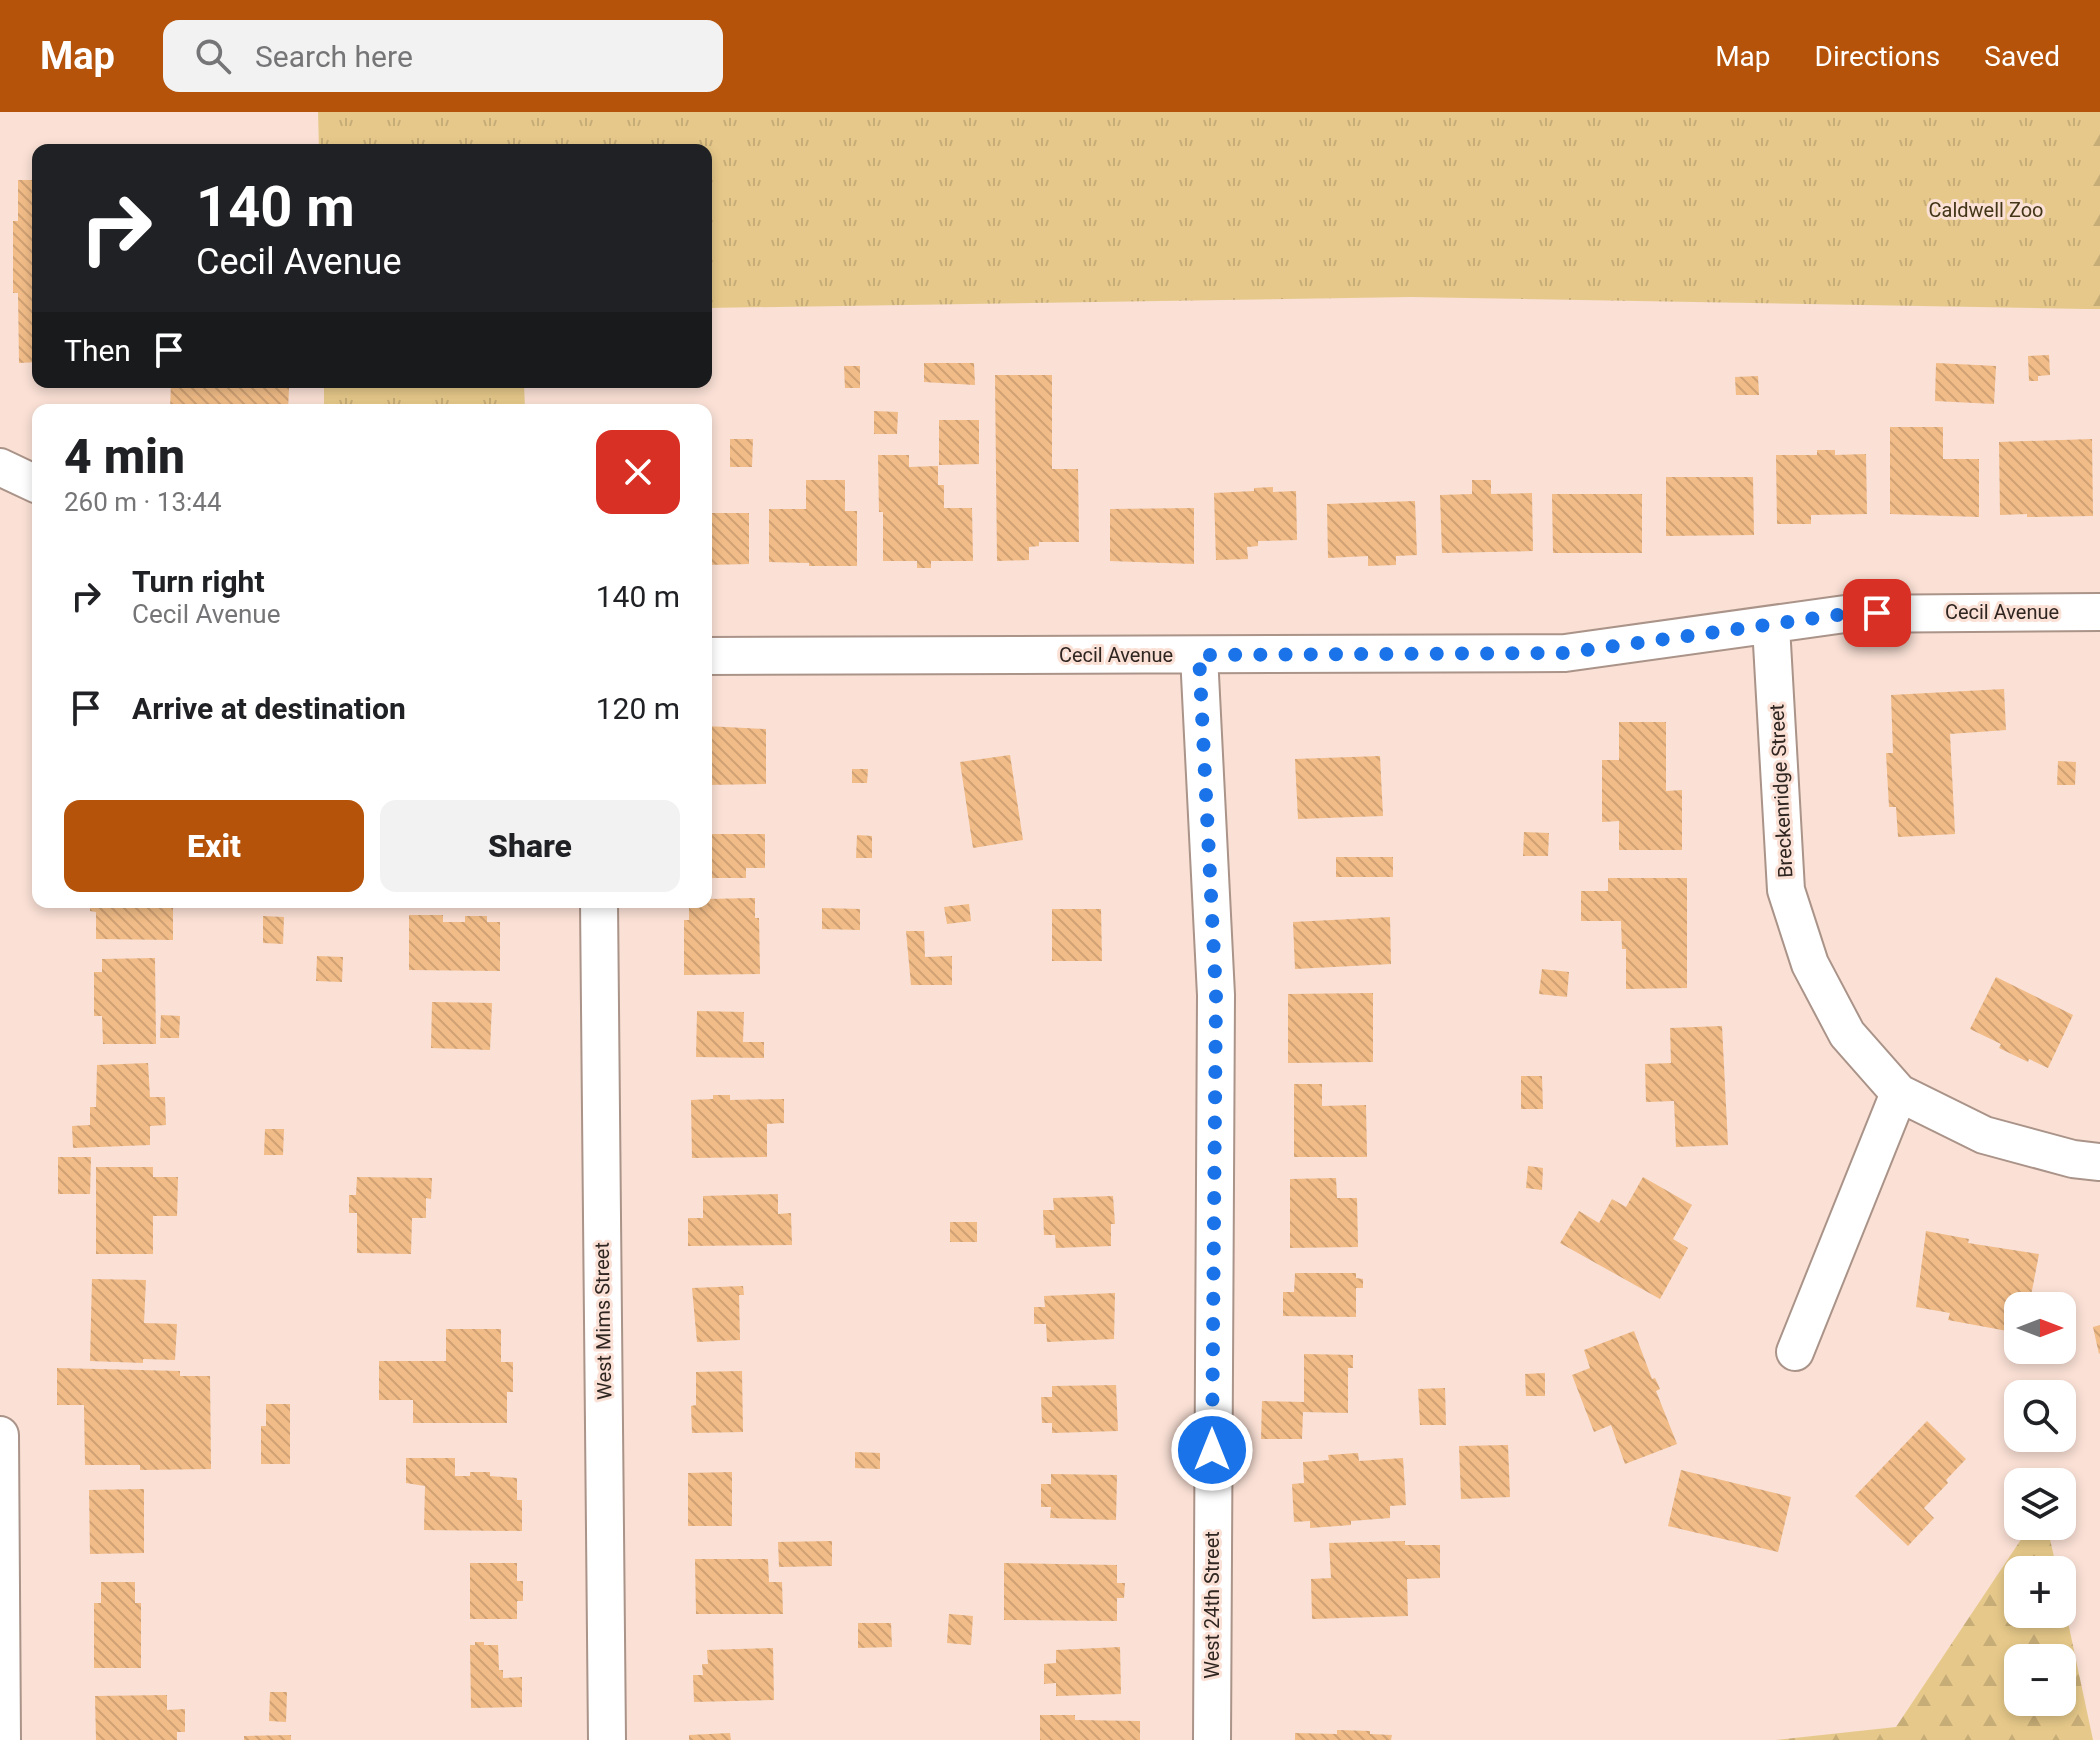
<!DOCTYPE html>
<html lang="en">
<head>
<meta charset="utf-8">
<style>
  :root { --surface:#fff; --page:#f2f2f2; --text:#202124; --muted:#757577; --accent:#b45309 }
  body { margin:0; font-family:Roboto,sans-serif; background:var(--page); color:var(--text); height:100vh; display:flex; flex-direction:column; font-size:30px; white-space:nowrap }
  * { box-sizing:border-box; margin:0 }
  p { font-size:26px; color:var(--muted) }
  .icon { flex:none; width:44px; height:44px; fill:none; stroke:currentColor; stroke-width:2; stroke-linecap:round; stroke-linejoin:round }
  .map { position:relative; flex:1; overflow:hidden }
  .sheet { position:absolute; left:32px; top:292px; width:680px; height:504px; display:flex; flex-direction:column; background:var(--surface); border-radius:16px; box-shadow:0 4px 12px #0003 }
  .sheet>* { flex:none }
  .top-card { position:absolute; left:32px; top:32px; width:680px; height:244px; border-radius:16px; box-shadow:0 4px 12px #0003; background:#202124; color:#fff; overflow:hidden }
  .needle { width:52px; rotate:90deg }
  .tools { position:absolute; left:2004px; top:1180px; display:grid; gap:16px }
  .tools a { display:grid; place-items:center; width:72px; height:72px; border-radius:16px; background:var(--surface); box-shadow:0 4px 12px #0003; font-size:40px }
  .pin { position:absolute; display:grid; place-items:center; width:68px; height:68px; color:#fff; margin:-34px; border-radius:16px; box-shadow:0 4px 12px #0006 }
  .me { position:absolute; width:88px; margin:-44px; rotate:0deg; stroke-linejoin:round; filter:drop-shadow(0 0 6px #0008) }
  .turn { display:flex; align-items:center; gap:28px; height:168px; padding:0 32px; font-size:36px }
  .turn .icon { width:104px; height:104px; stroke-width:2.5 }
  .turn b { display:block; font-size:56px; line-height:68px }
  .then { display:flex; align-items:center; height:76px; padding:0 32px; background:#0003; gap:16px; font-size:30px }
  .round { display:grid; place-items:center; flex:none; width:84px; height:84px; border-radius:16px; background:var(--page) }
  .head { display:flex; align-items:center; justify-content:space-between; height:136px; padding:0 32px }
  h1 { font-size:48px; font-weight:800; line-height:60px }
  .cta { display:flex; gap:16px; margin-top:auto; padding:16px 32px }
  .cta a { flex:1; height:92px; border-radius:16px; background:var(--accent); color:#fff; font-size:32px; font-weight:800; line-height:92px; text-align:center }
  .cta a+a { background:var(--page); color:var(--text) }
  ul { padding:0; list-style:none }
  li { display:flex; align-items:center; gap:24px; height:112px; padding:0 32px }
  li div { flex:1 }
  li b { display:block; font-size:30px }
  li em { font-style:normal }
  header { display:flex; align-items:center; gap:48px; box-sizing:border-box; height:112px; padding:0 40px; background:var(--accent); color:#fff }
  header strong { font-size:38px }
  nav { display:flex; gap:44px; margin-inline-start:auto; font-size:28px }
  .search { width:560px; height:72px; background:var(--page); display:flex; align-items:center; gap:20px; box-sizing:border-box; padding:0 28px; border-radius:16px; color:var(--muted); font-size:30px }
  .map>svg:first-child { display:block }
  .grass { fill:url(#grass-tufts) }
  .forest { fill:url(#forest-firs); fill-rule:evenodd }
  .building { fill:url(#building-back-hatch) }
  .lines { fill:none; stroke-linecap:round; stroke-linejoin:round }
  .street-casing { stroke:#aa9388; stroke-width:40 }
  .street { stroke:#fff; stroke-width:36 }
  .route { stroke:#1a73e8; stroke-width:14; stroke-dasharray:0 25.2 }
  .labels { text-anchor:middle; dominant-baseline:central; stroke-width:6; stroke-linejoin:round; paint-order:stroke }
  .park-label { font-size:20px; fill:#433618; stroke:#fae0d5 }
  .street-label { font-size:20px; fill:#2f2521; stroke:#fae0d5 }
</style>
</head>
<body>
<header>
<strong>Map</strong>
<div class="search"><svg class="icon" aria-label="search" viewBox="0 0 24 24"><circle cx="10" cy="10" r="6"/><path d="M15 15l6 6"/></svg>Search here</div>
<nav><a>Map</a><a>Directions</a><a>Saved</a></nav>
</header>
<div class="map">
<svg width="2100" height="1628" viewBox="0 0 2100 1628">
  <defs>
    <pattern id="grass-tufts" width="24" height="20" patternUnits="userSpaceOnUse" patternTransform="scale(2)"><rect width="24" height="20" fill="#e6c98a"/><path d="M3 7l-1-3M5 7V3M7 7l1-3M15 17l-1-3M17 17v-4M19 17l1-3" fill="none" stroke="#c6ac77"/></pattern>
    <pattern id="forest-firs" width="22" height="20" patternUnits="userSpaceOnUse" patternTransform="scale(2)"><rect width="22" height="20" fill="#e6c98a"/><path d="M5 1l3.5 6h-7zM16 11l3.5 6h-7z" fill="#c6ac77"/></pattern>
    <pattern id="building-back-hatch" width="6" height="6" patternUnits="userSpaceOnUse" patternTransform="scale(2)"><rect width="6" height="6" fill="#f1bc87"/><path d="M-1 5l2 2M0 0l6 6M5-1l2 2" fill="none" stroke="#cfa174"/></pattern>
  </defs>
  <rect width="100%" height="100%" fill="#fae0d5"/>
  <!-- grass -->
  <path class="grass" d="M318 0H2085V197L1411 185 706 196V38H319Z
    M324 270H524L525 298H324Z"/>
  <!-- forest -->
  <path class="forest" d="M2085 0H2100V197H2085Z
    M2030 1414H2047L2057 1458H2018V1502H2062V1482L2093 1628H1776L1896 1615ZM2018 1546H2062V1590H2018Z"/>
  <!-- building -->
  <path class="building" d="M18 68H38V250L19 251 18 181H13V109H18Z
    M2049 243 2050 263 2038 264V269H2029L2028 244Z
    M924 251H974L975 273 924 270Z
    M1936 251 1996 254 1994 292 1935 289Z
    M844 254H860V276H845Z
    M995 263H1052V357H1078L1079 430H1039V434L1029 435V448L997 449Z
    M1758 264 1759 283H1736L1735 265Z
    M171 270H257V275L289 276 288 298H170Z
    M874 299 898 300 897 322H874Z
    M939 308H979V352L939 353Z
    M1890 315H1943V347H1979V405L1890 402Z
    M730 327H753L752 355H730Z
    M2092 327 2093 404 2027 405V402L2000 403 1999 330Z
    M1817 338H1835V343L1866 342 1867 402 1811 403V412H1777L1776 343H1817Z
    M878 343H909V355L938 354V373H944V396H972L973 449H931V456H917V449H883V400H879Z
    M1666 365H1753L1754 423 1666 424Z
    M806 368H845V399H857V454H809V451L769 450V397H806Z
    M1472 368H1491V382L1532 381 1533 439 1442 441 1440 383 1472 382Z
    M1273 375V380L1296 379 1297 428 1258 429V434L1247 435 1248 447 1216 448 1214 381 1254 379V376Z
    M1552 382H1642V441H1553Z
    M1415 389 1417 443 1396 444V453L1368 454V444L1328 446 1327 392Z
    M1194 396V452L1110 449V397Z
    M706 401H749V452L706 453Z
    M2004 577 2006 618 1950 622 1955 722 1898 725 1896 695H1889L1886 641H1893L1891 583Z
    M1619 610H1666V679L1682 678V738H1619V709L1602 710V648H1619Z
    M706 614 766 617V672L706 673Z
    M1010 643 1023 728 973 736 960 650Z
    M1380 644 1383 704 1298 707 1295 647Z
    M2058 649 2076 650 2075 673H2057Z
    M852 657H868L867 671H852Z
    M1524 720 1549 721 1548 744H1523Z
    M706 722H765V756H746V766H706Z
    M857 723 872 724V746H856Z
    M1336 745H1393V765H1336Z
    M1608 766H1687V876L1626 877V837H1622L1621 809H1581V779H1608Z
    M755 786V806H759L760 862 684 863V808H689V790H706V787Z
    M90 790H173V828L96 827V800L90 799Z
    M969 792 971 809 947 812 944 795Z
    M822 796 860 797V818L822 817Z
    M1052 797H1101L1102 849H1052Z
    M409 803H443V810H465V804H487V810H500V859L409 858Z
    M263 804 284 805 283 832 263 831Z
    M1390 805 1391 852 1295 857 1293 810Z
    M906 819H924L925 845 952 844V873H911Z
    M317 844 343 845 342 870 316 869Z
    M155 846 156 932H103L102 904H94V860H102V847Z
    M1542 857 1569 860 1567 885 1539 882Z
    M1996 865 2073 903 2048 956 2029 947 2028 950 1999 936 2001 932 1970 917Z
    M1373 881V950L1288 951V882Z
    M432 890 492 891 490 938 431 936Z
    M697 899 744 900 743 930H764V946L696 945Z
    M161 903 180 904 179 926H160Z
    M1722 914 1728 1033 1676 1035 1674 989 1646 990 1645 952 1671 951 1670 916Z
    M148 951 150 985H165L166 1013 150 1014V1033L73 1036 72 1014 90 1013V995H96L97 953Z
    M1521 964H1542L1543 997H1521Z
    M1294 972H1322V994L1366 993 1367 1045H1294Z
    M713 983H730V988L784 987V1011L767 1012V1045L692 1046 691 988 713 987Z
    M265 1017H284L283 1043H264Z
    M58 1045H91L90 1082H58Z
    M1528 1054 1543 1056 1542 1078 1526 1076Z
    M96 1055H153V1065H178L177 1104H153V1142H96Z
    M357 1065 432 1066 431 1087 426 1086V1106H412L411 1142 357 1141V1101H349V1083H356Z
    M1643 1065 1692 1093 1673 1127 1688 1136 1660 1187 1560 1131 1579 1099 1599 1111 1612 1087 1626 1095Z
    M1336 1066 1337 1086H1357L1358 1135 1290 1136V1067Z
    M778 1082V1102L791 1101 792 1133 688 1134V1106H703V1084Z
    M1113 1084 1115 1112H1111V1134L1056 1136 1055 1123H1044L1043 1098H1054L1053 1086Z
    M950 1110H977V1130H950Z
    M1926 1119 1969 1127 1968 1131 2039 1142 2029 1194H2018V1221L1948 1208 1950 1201 1916 1195Z
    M1295 1161H1356V1166L1363 1167V1176H1356V1205L1283 1204V1180H1294Z
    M92 1167 146 1168 144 1211 177 1212 175 1248 143 1247V1251L90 1249Z
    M743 1174 744 1183H739L740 1228 697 1230 692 1176Z
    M1115 1181 1114 1227 1047 1230 1046 1212H1034V1195H1045L1044 1184Z
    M2100 1213V1241L2099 1242 2093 1215Z
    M446 1217H501V1250H513V1280H507V1311H413V1288H379V1249H446Z
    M1634 1219 1652 1267 1655 1266 1660 1277 1656 1279 1677 1332 1625 1352 1611 1313 1594 1320 1572 1263 1590 1256 1584 1238Z
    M1304 1242 1353 1243V1256H1348V1301L1303 1300 1302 1327H1261L1262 1289 1304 1290Z
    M57 1256 180 1259V1264H210L211 1357 140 1358V1353H85L84 1293H57Z
    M742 1259 743 1320 692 1321 691 1294 696 1293V1260Z
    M1545 1261V1284H1526L1525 1262Z
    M1116 1273 1118 1319 1052 1321V1311H1042L1041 1285H1052V1274Z
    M1445 1276 1446 1313H1420L1418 1277Z
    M266 1292H290V1352H261V1314H266Z
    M1927 1309 1966 1347 1946 1368 1948 1371 1924 1396 1934 1406 1908 1434 1855 1384Z
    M1508 1333 1510 1385 1461 1387 1459 1334Z
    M855 1340 880 1341V1357L855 1356Z
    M1358 1341 1359 1349 1403 1346 1406 1393 1390 1394V1406L1351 1409V1413L1310 1416V1409L1294 1410 1292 1372 1304 1371 1303 1350 1329 1348 1328 1343Z
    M406 1346H455V1364H470V1360H490V1364L517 1366V1388H522V1419L424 1418 425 1374 406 1371Z
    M1681 1358 1791 1385 1778 1440 1668 1414Z
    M732 1360V1414H688V1361Z
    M1051 1362 1117 1363 1116 1408 1050 1406 1051 1395H1041V1372H1051Z
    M144 1377V1441L90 1442 89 1378Z
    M832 1429V1454L779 1455 778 1430Z
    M1405 1429V1433H1440V1466L1407 1467 1408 1504 1312 1507 1311 1467 1331 1466 1329 1431Z
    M695 1447H768L769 1470H782L783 1502H696Z
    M470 1451H517V1469H523V1489H517V1507H470Z
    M1004 1451 1117 1453V1471H1125L1124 1486H1117V1509L1004 1508Z
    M101 1470H135V1491H141V1556H94V1491H101Z
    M949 1502 973 1504 971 1533 947 1531Z
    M858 1511H891L892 1535 858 1536Z
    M475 1530H484V1533H498L499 1558H503V1566L522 1565V1595L471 1596 470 1533H475Z
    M1120 1535 1121 1582 1056 1584V1571L1044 1572V1552L1056 1551V1538Z
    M773 1536 774 1588 694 1590 693 1563H703L702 1552H708L707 1538Z
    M270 1580H287L286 1610 269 1609Z
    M167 1583V1598L185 1597V1620H177V1628H96L95 1584Z
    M1040 1603H1075V1608L1140 1609V1628H1040Z
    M1337 1618 1370 1619V1622L1392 1623 1391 1628H1295V1621L1337 1622Z
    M730 1621 731 1628H689V1623Z
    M291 1623V1628H244V1624Z"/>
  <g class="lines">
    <!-- street casing -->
    <g class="street-casing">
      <path id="street" d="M0 355 38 373
        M1771 514 1786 778 1810 852 1847 922 1899 981 1984 1023 2073 1047 2100 1050
        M1199 543 1216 883 1212 1628
        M706 544 1565 541 1845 502 2100 500
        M599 790 607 1628
        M1795 1240 1899 981
        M0 1323 2 1628"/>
    </g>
    <!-- street -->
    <use href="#street" class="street"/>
  </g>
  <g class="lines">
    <!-- route -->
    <path class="route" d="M1212 1338 1216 883 1199 543 1565 541 1845 502 1877 501"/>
  </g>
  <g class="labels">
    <!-- park labels -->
    <g class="park-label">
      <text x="1986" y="98">Caldwell Zoo</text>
    </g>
    <!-- street labels -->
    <g class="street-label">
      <text x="2002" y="500">Cecil Avenue</text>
      <text x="1116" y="543">Cecil Avenue</text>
      <text transform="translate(1781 679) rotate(-93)">Breckenridge Street</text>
      <text transform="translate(603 1209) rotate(-91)">West Mims Street</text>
      <text transform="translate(1212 1493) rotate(-90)">West 24th Street</text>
    </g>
  </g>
</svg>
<div class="tools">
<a><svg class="needle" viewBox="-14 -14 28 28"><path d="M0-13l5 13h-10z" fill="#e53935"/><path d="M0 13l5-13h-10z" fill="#757577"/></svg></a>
<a><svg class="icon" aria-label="search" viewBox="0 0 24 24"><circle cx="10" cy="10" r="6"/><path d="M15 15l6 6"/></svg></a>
<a><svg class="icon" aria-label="layers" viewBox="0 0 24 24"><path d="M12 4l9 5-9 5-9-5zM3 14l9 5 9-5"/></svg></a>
<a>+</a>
<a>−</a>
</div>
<div class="pin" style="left:1877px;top:501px;background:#d93025"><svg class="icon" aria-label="arrive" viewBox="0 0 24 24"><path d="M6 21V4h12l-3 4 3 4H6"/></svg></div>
<svg class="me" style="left:1212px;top:1338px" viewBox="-20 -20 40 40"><circle r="17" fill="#1a73e8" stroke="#fff" stroke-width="3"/><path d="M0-11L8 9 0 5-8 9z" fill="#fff"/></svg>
<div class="top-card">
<div class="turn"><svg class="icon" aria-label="right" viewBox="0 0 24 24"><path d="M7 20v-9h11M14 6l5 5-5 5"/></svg><div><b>140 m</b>Cecil Avenue</div></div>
<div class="then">Then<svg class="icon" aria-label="arrive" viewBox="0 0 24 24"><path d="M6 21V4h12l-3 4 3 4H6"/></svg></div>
</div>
<section class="sheet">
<div class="head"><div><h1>4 min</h1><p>260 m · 13:44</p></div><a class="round" style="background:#d93025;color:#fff"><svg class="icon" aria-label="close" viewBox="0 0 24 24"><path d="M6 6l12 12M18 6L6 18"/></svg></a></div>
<ul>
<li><svg class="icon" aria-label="right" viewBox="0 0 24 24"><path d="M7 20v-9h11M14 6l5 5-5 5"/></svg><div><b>Turn right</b><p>Cecil Avenue</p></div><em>140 m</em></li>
<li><svg class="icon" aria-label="arrive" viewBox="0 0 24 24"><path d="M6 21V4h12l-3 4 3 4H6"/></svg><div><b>Arrive at destination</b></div><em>120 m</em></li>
</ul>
<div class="cta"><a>Exit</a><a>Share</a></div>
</section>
</div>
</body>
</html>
